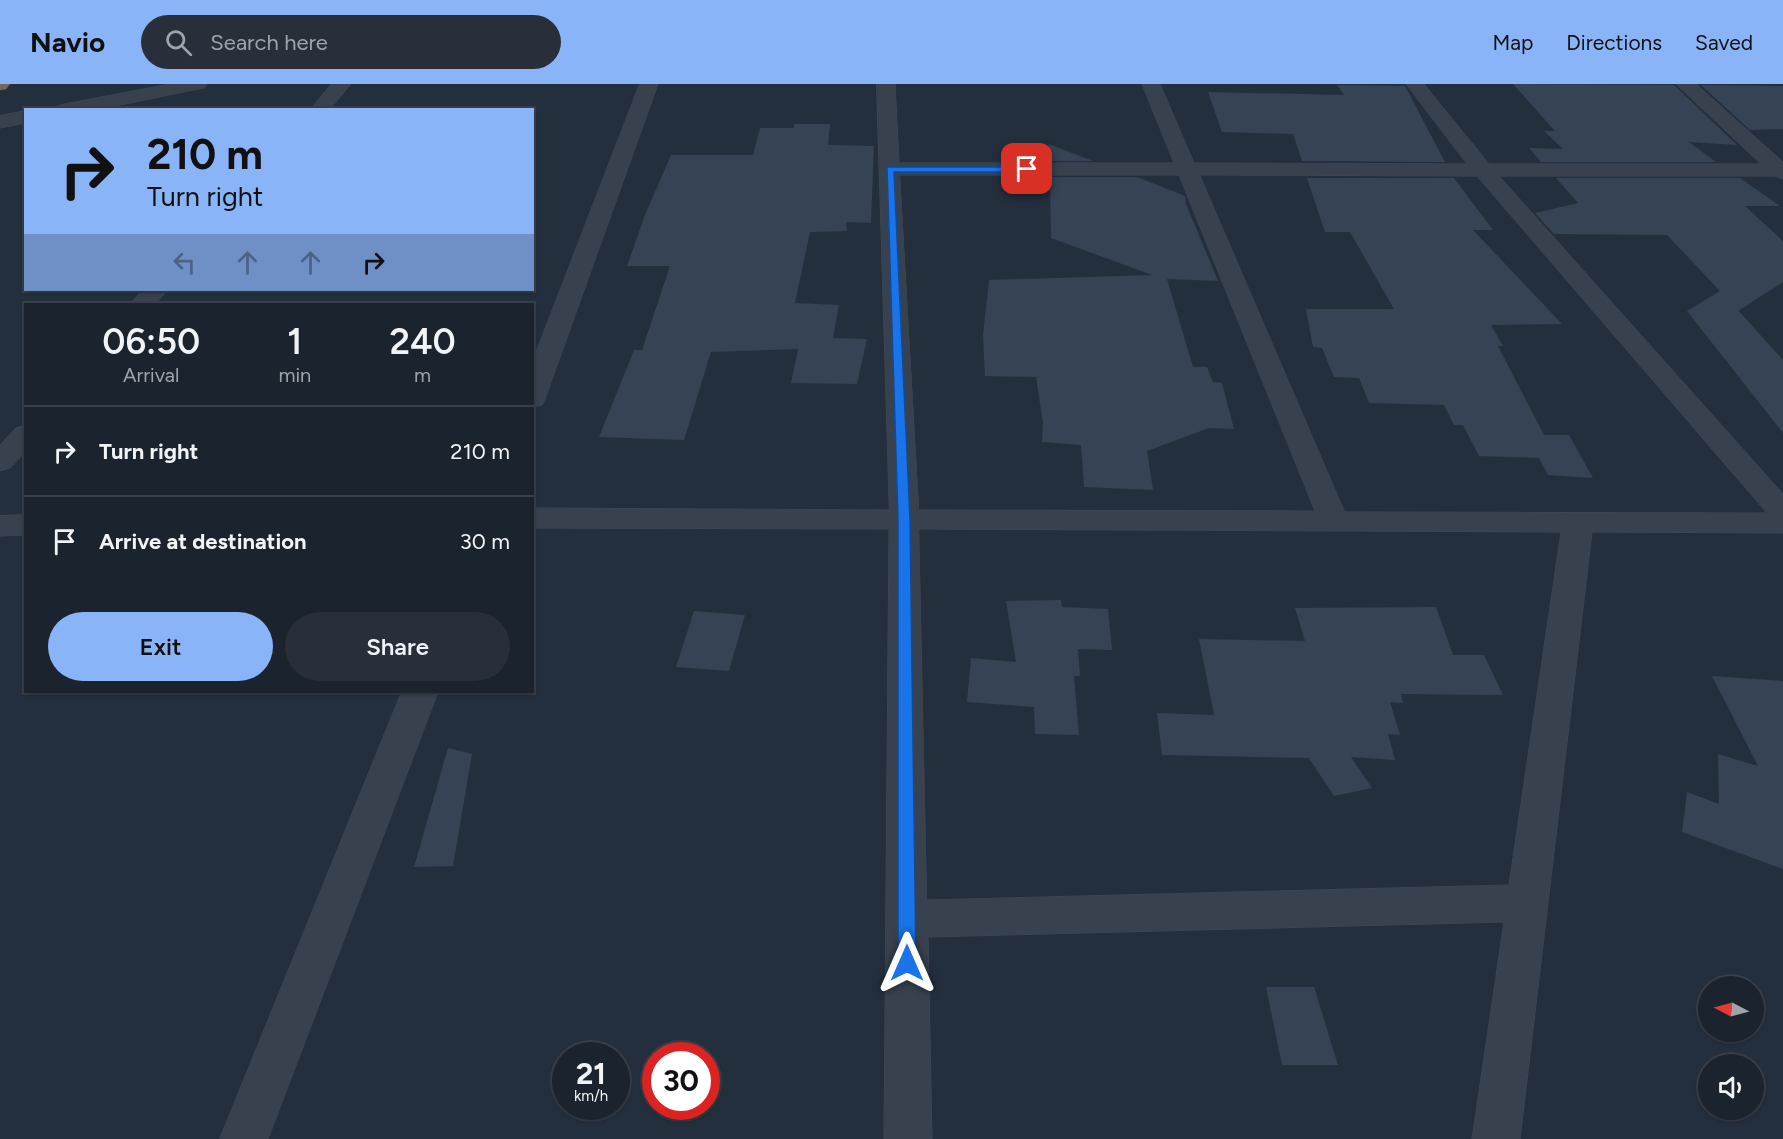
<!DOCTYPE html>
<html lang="en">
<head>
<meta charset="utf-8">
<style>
  :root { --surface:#1b232e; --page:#282f3a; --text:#f1f3f6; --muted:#a0a4aa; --line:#39404a; --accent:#8ab4f8 }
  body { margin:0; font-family:Figtree,sans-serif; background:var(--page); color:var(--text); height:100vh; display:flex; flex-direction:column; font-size:22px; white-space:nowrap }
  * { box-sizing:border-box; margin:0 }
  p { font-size:20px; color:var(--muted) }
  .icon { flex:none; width:33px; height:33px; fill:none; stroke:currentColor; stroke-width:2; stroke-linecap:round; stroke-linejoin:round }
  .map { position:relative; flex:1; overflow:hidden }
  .panel { position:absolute; left:24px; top:219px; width:510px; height:390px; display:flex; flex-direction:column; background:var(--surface); border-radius:0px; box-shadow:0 2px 4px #0004,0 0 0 2px var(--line) }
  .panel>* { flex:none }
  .hud { position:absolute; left:24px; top:24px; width:510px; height:183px; border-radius:0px; box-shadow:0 2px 4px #0004,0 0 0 2px var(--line); background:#8ab4f8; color:#111; overflow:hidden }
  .needle { width:39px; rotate:276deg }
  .controls { position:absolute; left:1698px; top:892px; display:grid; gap:12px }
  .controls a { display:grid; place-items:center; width:66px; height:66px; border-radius:50%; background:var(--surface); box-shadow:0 2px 4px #0004,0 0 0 2px var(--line); font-size:30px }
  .speed { position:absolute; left:552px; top:958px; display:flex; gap:12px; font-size:30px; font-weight:700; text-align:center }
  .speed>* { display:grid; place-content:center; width:78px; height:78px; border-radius:50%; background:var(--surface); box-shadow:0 2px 4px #0004,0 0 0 2px var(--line); line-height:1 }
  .speed small { font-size:15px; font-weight:400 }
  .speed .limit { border:9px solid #d22; background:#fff; color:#111 }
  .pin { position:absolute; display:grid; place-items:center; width:51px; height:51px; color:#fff; margin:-26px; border-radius:12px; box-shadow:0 3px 9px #0006 }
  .me { position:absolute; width:66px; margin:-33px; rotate:0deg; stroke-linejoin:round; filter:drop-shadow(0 0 4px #0008) }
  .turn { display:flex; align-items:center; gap:21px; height:126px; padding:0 24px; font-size:27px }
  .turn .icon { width:78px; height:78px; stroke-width:2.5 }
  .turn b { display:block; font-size:42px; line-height:51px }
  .lanes { display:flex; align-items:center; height:57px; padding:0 24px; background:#0003; justify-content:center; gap:30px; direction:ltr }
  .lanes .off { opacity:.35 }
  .eta { display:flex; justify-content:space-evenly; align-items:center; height:102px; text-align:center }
  .eta b { font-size:36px; font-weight:600; line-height:42px }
  .primary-button { display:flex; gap:12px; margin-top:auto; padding:12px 24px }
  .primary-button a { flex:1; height:69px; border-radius:36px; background:var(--accent); color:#111; font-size:24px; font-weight:600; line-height:69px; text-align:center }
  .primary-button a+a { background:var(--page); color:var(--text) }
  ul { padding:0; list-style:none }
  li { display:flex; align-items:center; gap:18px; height:90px; padding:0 24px; border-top:2px solid var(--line) }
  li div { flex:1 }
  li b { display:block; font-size:22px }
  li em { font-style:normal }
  header { display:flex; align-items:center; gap:36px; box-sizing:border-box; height:84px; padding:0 30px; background:var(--accent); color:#111 }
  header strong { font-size:28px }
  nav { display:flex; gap:33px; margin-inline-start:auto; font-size:21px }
  .search { width:420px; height:54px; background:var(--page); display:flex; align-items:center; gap:15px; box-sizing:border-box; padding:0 21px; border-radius:33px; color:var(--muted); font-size:22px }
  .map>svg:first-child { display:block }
  .building { fill:#364354 }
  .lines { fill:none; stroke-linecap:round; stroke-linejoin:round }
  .street-casing { stroke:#414a57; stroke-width:1 }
  .highway-casing { stroke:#434c59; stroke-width:1 }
  .street { fill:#38414e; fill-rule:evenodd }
  .highway { fill:#746855; fill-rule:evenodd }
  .route { fill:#1a73e8; stroke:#114b97; stroke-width:1.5 }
</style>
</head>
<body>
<header>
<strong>Navio</strong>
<div class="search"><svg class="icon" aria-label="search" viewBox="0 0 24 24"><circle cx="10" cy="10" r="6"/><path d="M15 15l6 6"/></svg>Search here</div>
<nav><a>Map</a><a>Directions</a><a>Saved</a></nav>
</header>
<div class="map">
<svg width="1783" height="1055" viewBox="0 0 1783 1055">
  <rect width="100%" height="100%" fill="#242f3e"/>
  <!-- building -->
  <path class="building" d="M1513 0 1674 1 1737 61 1689 58 1716 78H1541L1529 64 1563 65 1544 47H1555Z
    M1337 1 1405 2 1445 78 1302 77 1293 50 1222 48 1208 8 1344 11Z
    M1701 1 1783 2V45L1750 46Z
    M794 40H830L828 61 874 62 871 139 846 138 847 147 810 148 795 219 839 221 833 254 867 255 857 300 791 299 798 265 711 268 684 356 599 353 634 266H642L670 182H627L645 131 671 71H753L760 44H794Z
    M1049 60 1093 77H1050Z
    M1050 93H1137L1185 112 1186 120 1218 197 1167 195 1193 283H1207L1213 298 1222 299 1234 345 1209 344 1147 367 1153 406 1084 403 1081 361 1042 358 1043 339 1036 293 985 292 983 251 989 196 1152 191 1051 154Z
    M1307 94H1454L1493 146H1473L1562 240 1491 241 1503 262H1498L1544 351H1569L1593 394 1548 391 1539 374 1479 372 1463 341H1454L1444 321 1369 319 1359 294 1334 293 1322 264 1313 263 1306 225H1394L1350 148H1325Z
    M1556 94H1740L1780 122H1745L1783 157V198L1738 227 1736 224 1783 276V349L1687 227 1720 207 1667 151 1554 150 1535 129 1578 119Z
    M1061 516 1062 523 1108 525 1112 566 1078 565 1080 592H1074L1079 651 1035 650 1034 623 967 618 971 574 1016 578 1006 517Z
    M1436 523 1453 571H1484L1503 611 1401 610 1403 619 1390 618 1400 651 1388 650 1395 676 1351 673 1372 704 1334 712 1309 674 1162 671 1157 629 1214 631 1199 555 1305 557 1295 524Z
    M694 527 745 531 729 587 676 583Z
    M1712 592 1783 597V785L1682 748 1687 708 1719 720 1718 670 1758 682Z
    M448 664 472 670 453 782 414 783Z
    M1266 903H1314L1338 981H1282Z"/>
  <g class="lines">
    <!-- street casing -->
    <g class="street-casing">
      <path id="street" d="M170 0H207L204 4 198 5 96 26H56L58 22 65 20Z
        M332 0H351L329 26H310Z
        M640 0H658L545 315 542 321 532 323V279Z
        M877 0H895L899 79H1174L1142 0H1160L1194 79 1467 80 1406 0H1424L1489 80H1761L1676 0H1696L1783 78V95L1774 92H1499L1783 410V449L1592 448 1520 1055H1472L1504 838 928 853 932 1055H884L889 445 532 444V424L889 426ZM900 91H1179L1315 427 919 426ZM1200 91 1477 92 1767 429 1345 428ZM919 445 1561 448 1509 801 927 816Z
        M26 27V39L0 44V32Z
        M143 206H168L155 220H130Z
        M26 342V367L10 384 0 387V361L16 344Z
        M26 431V451L0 452V432Z
        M402 608H438L268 1055H220Z"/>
    </g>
    <!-- highway casing -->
    <g class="highway-casing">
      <path id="highway" d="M0 0H10L6 5 0 6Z"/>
    </g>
    <!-- street -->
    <use href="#street" class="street"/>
    <!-- highway -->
    <use href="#highway" class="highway"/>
  </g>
  <!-- route -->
  <path class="route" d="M887 83H1027L1031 85 1027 88H894L910 435 916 879 913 885 907 887 901 885 898 879V435Z"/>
</svg>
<div class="controls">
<a><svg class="needle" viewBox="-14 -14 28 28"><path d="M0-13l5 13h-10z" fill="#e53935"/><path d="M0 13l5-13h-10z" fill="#a0a4aa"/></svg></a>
<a><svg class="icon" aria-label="sound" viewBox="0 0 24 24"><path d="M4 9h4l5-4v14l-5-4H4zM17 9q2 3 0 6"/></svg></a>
</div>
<div class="speed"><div>21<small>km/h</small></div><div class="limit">30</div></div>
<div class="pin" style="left:1027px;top:85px;background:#d93025"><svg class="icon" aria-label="arrive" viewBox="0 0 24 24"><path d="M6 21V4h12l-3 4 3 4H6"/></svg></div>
<svg class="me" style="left:907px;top:879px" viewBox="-20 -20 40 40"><path d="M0-17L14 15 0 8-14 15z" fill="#1a73e8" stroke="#fff" stroke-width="4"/></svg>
<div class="hud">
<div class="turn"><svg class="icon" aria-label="right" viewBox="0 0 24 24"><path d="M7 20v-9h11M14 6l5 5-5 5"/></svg><div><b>210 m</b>Turn right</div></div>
<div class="lanes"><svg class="icon off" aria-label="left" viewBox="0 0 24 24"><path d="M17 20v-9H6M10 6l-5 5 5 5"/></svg><svg class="icon off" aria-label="ahead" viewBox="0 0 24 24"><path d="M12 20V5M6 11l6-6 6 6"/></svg><svg class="icon off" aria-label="ahead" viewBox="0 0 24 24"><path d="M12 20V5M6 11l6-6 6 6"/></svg><svg class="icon" aria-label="right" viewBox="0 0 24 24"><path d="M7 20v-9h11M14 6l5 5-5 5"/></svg></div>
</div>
<section class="panel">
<div class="eta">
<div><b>06:50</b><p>Arrival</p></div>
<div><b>1</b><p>min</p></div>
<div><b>240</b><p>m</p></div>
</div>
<ul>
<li><svg class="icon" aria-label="right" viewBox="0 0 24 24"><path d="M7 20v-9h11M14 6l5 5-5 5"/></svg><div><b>Turn right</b></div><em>210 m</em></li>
<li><svg class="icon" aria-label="arrive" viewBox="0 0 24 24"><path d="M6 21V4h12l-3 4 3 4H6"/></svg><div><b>Arrive at destination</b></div><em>30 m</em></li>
</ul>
<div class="primary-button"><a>Exit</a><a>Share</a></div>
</section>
</div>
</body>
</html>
